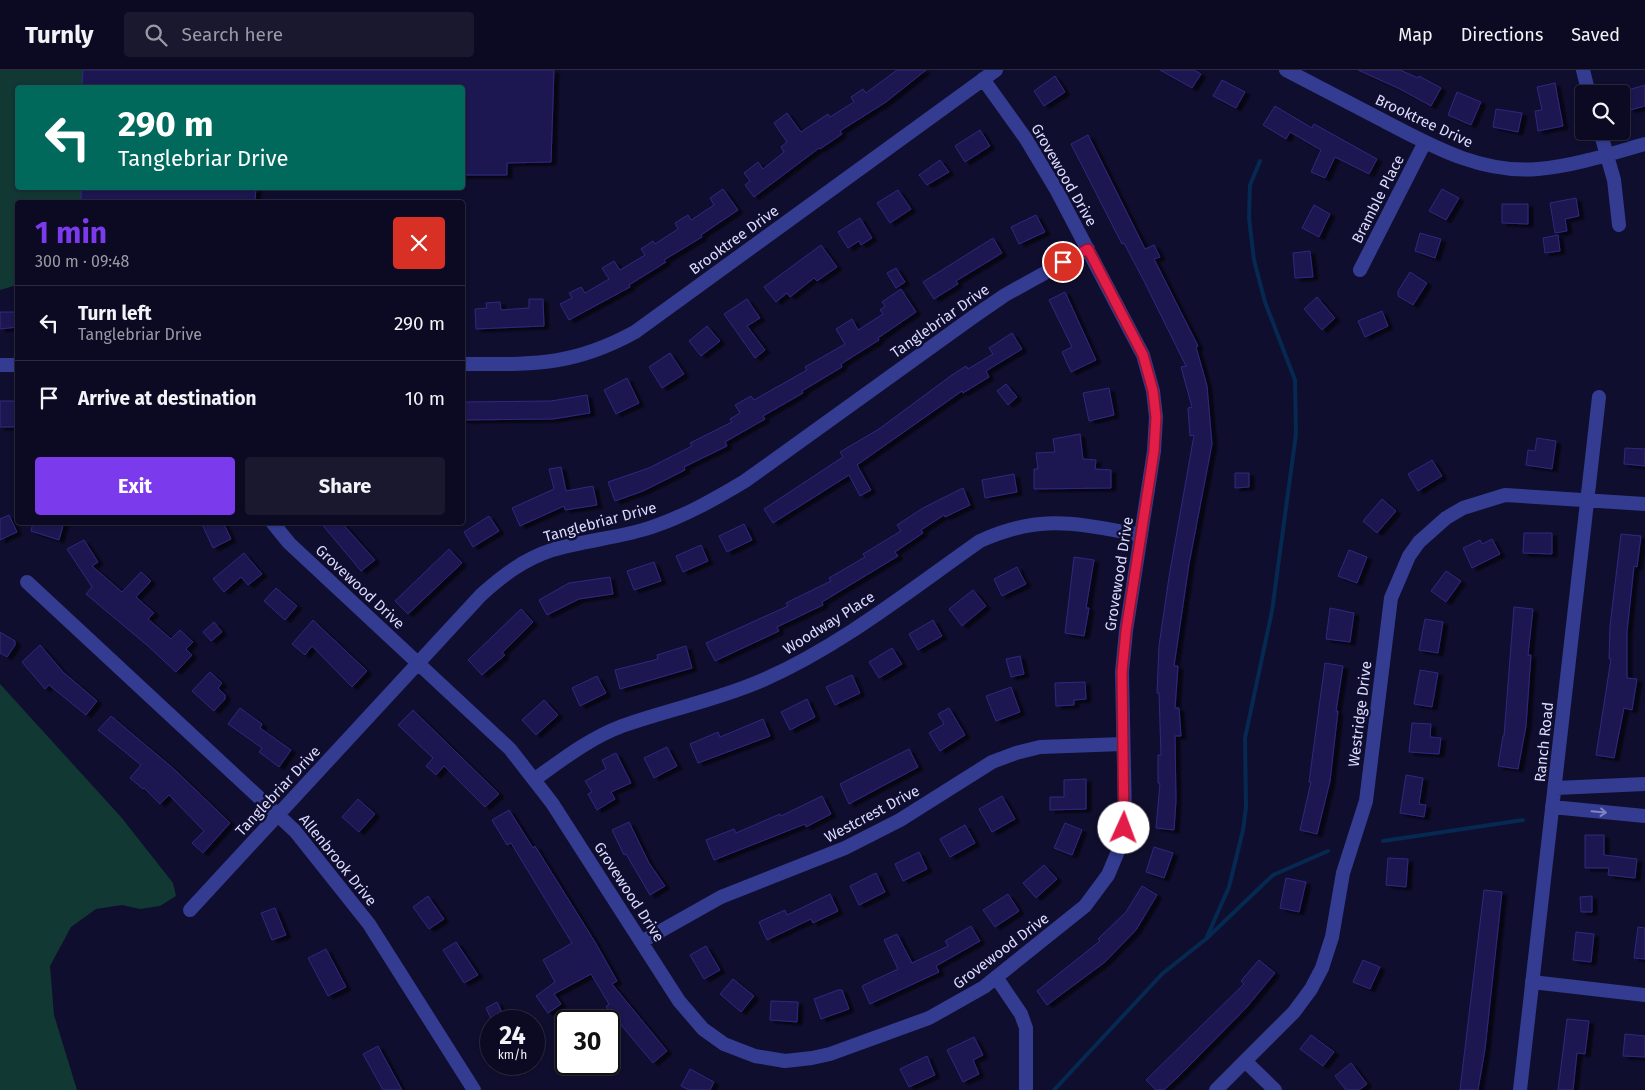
<!DOCTYPE html>
<html lang="en">
<head>
<meta charset="utf-8">
<style>
  :root { --surface:#0c0a22; --page:#1a182f; --text:#f1f3f6; --muted:#9a9aa5; --line:#2c2b40; --accent:#7c3aed }
  body { margin:0; font-family:"Fira Sans",sans-serif; background:var(--page); color:var(--text); height:100vh; display:flex; flex-direction:column; font-size:19px; white-space:nowrap }
  * { box-sizing:border-box; margin:0 }
  p { font-size:16px; color:var(--muted) }
  .icon { flex:none; width:28px; height:28px; fill:none; stroke:currentColor; stroke-width:2; stroke-linecap:round; stroke-linejoin:round }
  .map { position:relative; flex:1; overflow:hidden }
  .details { position:absolute; left:15px; top:130px; width:450px; height:325px; display:flex; flex-direction:column; background:var(--surface); border-radius:5px; box-shadow:0 1px 4px #0004,0 0 0 1px var(--line) }
  .details>* { flex:none }
  .banner { position:absolute; left:15px; top:15px; width:450px; height:105px; border-radius:5px; box-shadow:0 1px 4px #0004,0 0 0 1px var(--line); background:#00695c; color:#fff; overflow:hidden }
  .controls { position:absolute; left:1575px; top:15px; display:grid; gap:10px }
  .controls a { display:grid; place-items:center; width:55px; height:55px; border-radius:5px; background:var(--surface); box-shadow:0 1px 4px #0004,0 0 0 1px var(--line); font-size:25px }
  .speed { position:absolute; left:480px; top:940px; display:flex; gap:10px; font-size:25px; font-weight:700; text-align:center }
  .speed>* { display:grid; place-content:center; width:65px; height:65px; border-radius:50%; background:var(--surface); box-shadow:0 1px 4px #0004,0 0 0 1px var(--line); line-height:1 }
  .speed small { font-size:12px; font-weight:400 }
  .speed .limit { border:2px solid #111; border-radius:8px; background:#fff; color:#111 }
  .pin { position:absolute; display:grid; place-items:center; width:42px; height:42px; color:#fff; margin:-21px; border:2px solid #fff; border-radius:50%; box-shadow:0 1px 5px #0007 }
  .me { position:absolute; width:55px; margin:-28px; rotate:2deg; stroke-linejoin:round; filter:drop-shadow(0 0 4px #0008) }
  .turn { display:flex; align-items:center; gap:18px; height:105px; padding:0 20px; font-size:22px }
  .turn .icon { width:65px; height:65px; stroke-width:2.5 }
  .turn b { display:block; font-size:35px; line-height:42px }
  .round { display:grid; place-items:center; flex:none; width:52px; height:52px; border-radius:5px; background:var(--page) }
  .head { display:flex; align-items:center; justify-content:space-between; height:85px; padding:0 20px }
  h1 { font-size:30px; font-weight:700; line-height:38px; color:var(--accent) }
  .action { display:flex; gap:10px; margin-top:auto; padding:10px 20px }
  .action a { flex:1; height:58px; border-radius:5px; background:var(--accent); color:#fff; font-size:20px; font-weight:700; line-height:58px; text-align:center }
  .action a+a { background:var(--page); color:var(--text) }
  ul { padding:0; list-style:none }
  li { display:flex; align-items:center; gap:15px; height:75px; padding:0 20px; border-top:1px solid var(--line) }
  li div { flex:1 }
  li b { display:block; font-size:19px }
  li em { font-style:normal }
  header { display:flex; align-items:center; gap:30px; box-sizing:border-box; height:70px; padding:0 25px; background:var(--surface); border-bottom:1px solid var(--line) }
  header strong { font-size:24px }
  nav { display:flex; gap:28px; margin-inline-start:auto; font-size:18px }
  .search { width:350px; height:45px; background:var(--page); display:flex; align-items:center; gap:12px; box-sizing:border-box; padding:0 18px; border-radius:5px; color:var(--muted); font-size:19px }
  .map>svg:first-child { display:block }
  .green { fill:#113832 }
  .lines { fill:none; stroke-linecap:round; stroke-linejoin:round }
  .stream { stroke:#052950; stroke-width:4 }
  .building { fill:#1d1851; stroke:#2f287f; filter:url(#shadow) }
  .minor { stroke:#343c92; stroke-width:14 }
  .oneway { stroke:#7f84c3 }
  .route-casing { stroke:#92132f; stroke-width:12 }
  .route { stroke:#e11d48; stroke-width:9 }
  .labels { text-anchor:middle; dominant-baseline:central; stroke-width:5; stroke-linejoin:round; paint-order:stroke }
  .street-label { font-size:15px; fill:#dbdbff; stroke:#100e2e }
</style>
</head>
<body>
<header>
<strong>Turnly</strong>
<div class="search"><svg class="icon" aria-label="search" viewBox="0 0 24 24"><circle cx="10" cy="10" r="6"/><path d="M15 15l6 6"/></svg>Search here</div>
<nav><a>Map</a><a>Directions</a><a>Saved</a></nav>
</header>
<div class="map">
<svg width="1645" height="1020" viewBox="0 0 1645 1020">
  <defs>
    <filter id="shadow"><feDropShadow dx="5" dy="3" stdDeviation="1" flood-color="#0009"/></filter>
  </defs>
  <rect width="100%" height="100%" fill="#100e2e"/>
  <!-- green -->
  <path class="green" d="M0 0H83L82 17 18 18V118H81V131L254 132H18L17 215 0 220Z
    M0 614 121 747 173 813 176 826 160 836 140 839 122 835 96 839 71 857 50 896 54 945 77 1020H0Z"/>
  <g class="lines">
    <!-- stream -->
    <path class="stream" d="M1383 771 1523 750
      M1206 869 1229 817 1243 760 1246 737 1245 668 1272 541 1296 364 1295 310 1265 232 1254 190 1249 148 1250 115 1260 91
      M1054 1020 1162 904 1206 869 1273 805 1328 781"/>
  </g>
  <!-- building -->
  <path class="building" d="M83 0H554L551 92 507 93V105H462V18H82Z
    M897 0H926L886 32 840 61 842 64 820 79 819 78 754 127 745 115 750 111 744 103 758 92 763 99 784 82 781 77 787 72 774 53 787 43 801 62 828 44 830 47 854 32 851 27 863 19 866 23Z
    M1160 0H1194L1201 4 1192 18Z
    M1358 0H1400L1418 8 1419 6 1441 18 1431 36 1400 19Z
    M1055 6 1065 22 1044 36 1034 21Z
    M1222 10 1245 22 1236 38 1213 26Z
    M1555 13 1563 56 1538 61 1535 41 1542 40 1537 17Z
    M1645 15V36L1630 40 1625 21Z
    M1457 22 1481 32 1471 55 1448 45Z
    M1275 36 1312 58 1314 54 1377 89 1369 104 1335 87 1325 108 1311 102 1321 80 1290 62 1286 69 1263 55Z
    M1496 39 1522 43 1518 62 1493 57Z
    M980 60 990 76 965 92 955 76Z
    M1088 65 1145 179 1154 175 1160 187 1154 189 1198 276 1196 277 1207 316 1212 374 1189 494 1174 596H1178L1175 638H1179L1181 666H1175L1176 731 1174 760 1156 758 1160 713H1158V685H1161L1159 623H1157L1159 576 1169 507 1194 365 1190 366 1188 338 1192 337 1181 297 1186 296 1144 211 1124 173 1122 174 1071 74Z
    M940 90 949 102 927 115 919 105Z
    M81 118H256L255 131H81Z
    M723 119 738 140 701 165 702 167 664 190 666 192 629 215 630 217 569 250 560 234 572 228 569 223 581 217 585 223 609 209 602 198 614 191 620 200 645 185 641 179 653 171 655 174 678 159 675 153 688 145 691 150 714 135 710 128Z
    M1442 119 1459 128 1446 150 1429 141Z
    M898 120 911 139 890 153 877 133Z
    M1576 128 1579 146 1565 149 1567 161 1555 163 1550 133Z
    M1502 134H1528V154L1502 153Z
    M1314 135 1330 144 1319 167 1302 158Z
    M1036 145 1045 162 1019 174 1011 157Z
    M860 148 872 168 861 175 859 171 848 178 838 162Z
    M1420 163 1441 169 1435 188 1415 181Z
    M1558 165 1560 181 1545 183 1543 168Z
    M993 168 1002 183 956 211 958 214 934 229 923 212Z
    M821 175 837 197 817 211 814 208 790 227 787 223 776 232 764 217Z
    M1310 181 1313 207 1295 208 1293 183Z
    M896 198 905 212 896 218 887 203Z
    M1410 202 1427 213 1413 235 1398 226V221Z
    M901 219 916 242 878 268 879 270 841 294 842 297 802 321 803 323 763 346 765 349 725 372 727 376 684 397 685 400 643 421 615 431 608 412 649 398 692 376 690 373 732 352 730 349 740 343 735 335 751 326 754 330 807 300 805 297 845 274 836 259 852 249 858 260 883 244 880 240 885 236 882 232Z
    M1065 222 1096 290 1071 302 1062 282 1072 277 1049 230Z
    M1317 227 1335 248 1322 260 1304 239Z
    M529 229H543L544 256 476 259 475 239 487 238 486 233 500 232 501 240 529 238Z
    M747 229 760 248 747 256 765 280 755 288 724 244Z
    M1382 241 1388 256 1365 267 1358 251Z
    M0 242H18V257L0 259Z
    M707 256 720 271 701 286 689 271Z
    M1012 263 1022 279 986 301 989 307 963 323 962 321 857 395 871 420 860 426 849 405 773 453 764 439 843 387 840 382 879 359 952 305 966 296 968 299 993 284 989 278Z
    M670 283 684 304 662 318 649 297Z
    M627 308 639 333 616 344 604 320Z
    M1006 314 1017 327 1008 335 997 321Z
    M1109 318 1114 345 1089 351 1083 323Z
    M587 325 590 343 553 349 462 350V332L551 331Z
    M0 331H18V357H0Z
    M1080 364 1083 389 1096 390 1095 399 1111 400V418L1034 419V399H1038L1036 383 1055 382 1053 369Z
    M1537 368 1556 371 1552 399 1526 395 1528 380 1535 381Z
    M1625 378 1645 379V396L1624 394Z
    M1432 390 1442 406 1418 421 1408 404Z
    M561 397 566 421 593 416 597 435 565 440 564 436 520 456 512 438 554 419 549 399Z
    M1235 403H1249V417L1235 418Z
    M1014 404 1017 422 985 428 982 410Z
    M963 418 970 435 945 447 944 445 921 460 923 463 895 482 898 486 822 532 823 535 777 557 779 561 715 591 706 573 788 536 786 533 831 511 829 508 865 487 863 484 901 461 897 455 923 438Z
    M1382 429 1396 441 1377 463 1363 451Z
    M9 445 17 462 0 470V449Z
    M489 446 499 461 473 477 464 462Z
    M33 452H64L59 470 31 461Z
    M201 452H223L231 469 213 478Z
    M320 452H341L375 490 361 501Z
    M744 454 752 470 727 482 719 466Z
    M1524 463H1552V484L1523 483Z
    M1621 464 1641 466 1637 497 1634 496 1627 562V608L1637 609 1632 640 1624 638 1614 688 1596 685 1611 589H1609L1610 556Z
    M1492 469 1500 484 1472 498 1463 478 1480 470 1482 474Z
    M84 470 98 492 92 496 122 522 141 502 151 511 136 527 154 543 148 549 171 569 180 560 193 572 186 579 192 585 176 602 148 576 86 524 92 517 67 479Z
    M701 475 708 491 683 502 676 486Z
    M449 479 462 493 408 544 395 531Z
    M1349 480 1367 487 1357 513 1338 506Z
    M244 483 262 504 248 515 241 507 224 522 213 509Z
    M1074 487 1094 490 1086 538H1089L1084 566 1065 563Z
    M654 492 661 511 634 520 627 501Z
    M1017 497 1026 514 1002 526 994 509Z
    M1446 501 1461 511 1446 532 1431 521Z
    M610 507 613 524 579 529 547 545 539 530 569 513Z
    M276 518 297 536 285 550 264 531Z
    M973 520 986 536 962 556 949 539Z
    M1514 537 1533 539 1528 585H1531L1526 656 1518 699 1498 696 1503 666H1504Z
    M1330 538 1354 543 1350 572 1326 569Z
    M521 539 533 552 502 583 505 585 482 605 468 590Z
    M1425 549 1443 552 1438 583 1419 580Z
    M313 550 367 601 352 617 312 576 305 585 292 574Z
    M933 550 942 566 918 580 909 564Z
    M214 552 222 562 211 571 203 562Z
    M0 562 15 571V575L7 587 0 583Z
    M40 575 63 602 97 631 86 645 49 615 45 619 22 592Z
    M686 576 692 598 620 619 615 600 658 589 657 585Z
    M892 578 902 594 879 608 869 592Z
    M1020 586 1024 604 1011 607 1006 589Z
    M1325 593 1343 596 1336 641H1338L1330 711 1317 764 1300 760 1311 712H1309Z
    M1420 600 1438 603 1432 637 1414 634Z
    M210 602 222 613 218 618 225 625V629L214 641 192 621Z
    M852 605 860 623 835 635 826 617Z
    M597 606 606 623 580 636 572 618Z
    M1085 612 1086 629 1074 630V635L1056 636 1055 613Z
    M1011 617 1020 642 996 651 986 626Z
    M807 629 815 647 790 660 781 642Z
    M544 630 558 645 536 665 522 650Z
    M240 638 262 654 260 658 291 680 279 697 259 682 262 678 228 654Z
    M949 638 965 665 940 681 929 663 944 654 938 644Z
    M413 640 499 724 485 737 444 696 436 705 426 696 433 688 398 655Z
    M111 646 174 699 230 753 203 783 192 773 204 761 169 725 160 734 144 718 143 719 130 708 141 695 98 660Z
    M763 649 770 666 698 693 690 674 718 662 720 667Z
    M1412 653 1431 654 1430 667 1441 668 1439 684 1409 682Z
    M667 677 677 696 654 708 644 688Z
    M909 679 918 697 849 734 840 714Z
    M616 683 631 713 611 722 615 729 597 740 588 724 592 722 585 711 606 699 602 690Z
    M1406 705 1423 708 1419 734 1426 735 1424 747 1400 743Z
    M1086 709V739L1050 740V727H1064V710Z
    M822 726 831 744 806 757 805 754 714 790 706 770 734 759 736 763 780 744 781 746Z
    M1002 726 1015 749 992 762 979 739Z
    M358 729 375 744 359 762 342 747Z
    M509 740 533 778 535 776 595 872 617 911 612 914 667 981 653 993 606 937 609 934 591 904 554 924 561 934 548 943 536 926 555 912 543 890 572 873 511 773 507 775 492 750Z
    M629 752 649 793 665 816 650 825 626 784 624 785 612 760Z
    M1065 753 1082 760 1072 785 1054 778Z
    M965 755 975 773 950 787 940 769Z
    M1585 765H1604V785L1637 789 1635 808 1608 805 1609 798H1585Z
    M1154 777 1173 783 1164 808 1146 802Z
    M919 782 927 799 903 811 895 794Z
    M1388 788 1408 789 1406 817 1386 815Z
    M1044 795 1057 809 1036 828 1023 813Z
    M876 803 885 822 859 835 850 816Z
    M1286 808 1306 812 1299 842 1280 838Z
    M1142 816 1157 825 1136 860 1105 892 1047 935 1037 921 1100 871 1098 869 1126 842Z
    M1484 820 1502 822 1485 979 1478 1020H1460Z
    M830 824 838 841 813 853 811 849 767 870 759 852 785 840 787 845Z
    M1008 824 1019 841 995 857 983 840Z
    M428 826 444 849 429 859 413 837Z
    M1592 826V842H1581L1580 827Z
    M275 838 286 865 272 870 261 843Z
    M971 856 980 871 936 896 939 902 870 934 862 916 898 899 884 870 897 864 912 893 948 876 945 871Z
    M1638 857 1645 858V889L1634 888Z
    M1576 862 1594 864 1591 892 1573 890Z
    M456 872 478 905 464 913 443 880Z
    M706 876 720 900 704 909 690 885Z
    M326 879 346 917 328 926 308 888Z
    M1259 890 1275 903 1246 938 1181 1004 1164 1020H1156L1146 1010 1244 914 1241 911Z
    M1363 890 1380 897 1370 919 1353 912Z
    M733 909 754 926 741 942 720 924Z
    M838 920H842L849 939 821 949 814 929Z
    M771 931 798 932 797 952 770 950Z
    M497 932 506 951H492L486 938Z
    M1567 949 1589 951 1585 984 1577 983 1573 1020H1558Z
    M1625 964 1645 966V987L1623 986Z
    M1311 965 1334 982 1323 996 1300 979Z
    M974 967 983 985 973 990 979 1004 963 1012 947 980Z
    M378 976 402 1020H383L363 984Z
    M927 986 935 1005 909 1017 900 999Z
    M1351 993 1367 1014 1359 1020H1346L1335 1006Z
    M690 999 714 1012 710 1020H689L681 1016Z"/>
  <g class="lines">
    <!-- minor -->
    <path class="minor" d="M1286 0C1318 17 1351 34 1384 51 1432 76 1481 104 1538 99 1574 96 1610 84 1645 74
      M1583 0 1589 24
      M1600 61 1614 110 1619 155
      M1360 200 1425 72
      M462 294C532 294 571 297 635 262L996 0
      M0 295H18
      M272 452 289 473 510 679 552 733 679 931 703 959 724 974 755 986 785 991 812 988 830 984 929 948 984 917 1085 836 1108 805 1119 779 1125 747 1122 602 1126 561 1154 381 1156 347 1153 321 1143 285 1057 121 1026 69 983 9
      M27 512 295 761 369 854 474 1020
      M535 709C563 689 590 668 622 656 669 639 718 630 763 610 842 575 910 520 980 471 1041 443 1078 454 1141 465
      M1556 718 1645 714
      M1552 737 1645 746
      M190 840 481 525C502 506 524 489 552 480 585 470 620 468 652 457 685 446 715 429 745 411L973 247 1005 225 1088 179
      M641 872 721 827 845 778 900 750 992 692 1016 683 1040 677 1123 674
      M996 907 1021 944 1026 958V1020
      M1532 912 1645 925
      M1245 991 1275 1020
      M1216 1020 1294 942 1311 919 1322 898 1332 867 1343 803 1366 731 1391 528 1409 486 1419 472 1446 448 1463 438 1505 425 1645 434
      M1520 1020 1599 327"/>
  </g>
  <!-- one-way arrows -->
  <defs><path id="oneway-shaft" d="M-6 0H5M1.5-3L5.5 0L1.5 3" fill="none" stroke-width="1.6" stroke-linecap="round" stroke-linejoin="round" transform="scale(1.25)"/></defs>
  <use class="oneway" href="#oneway-shaft" transform="translate(1599 742) rotate(5)"/>
  <g class="lines">
    <!-- route casing -->
    <g class="route-casing">
      <path id="route" d="M1063 192 1088 179 1143 285 1153 321 1156 347 1154 381 1126 561 1122 602 1124 758"/>
    </g>
    <!-- route -->
    <use href="#route" class="route"/>
  </g>
  <g class="labels">
    <!-- street labels -->
    <g class="street-label">
      <text transform="translate(1424 51) rotate(25)">Brooktree Drive</text>
      <text transform="translate(1064 105) rotate(60)">Grovewood Drive</text>
      <text transform="translate(1378 129) rotate(-63)">Bramble Place</text>
      <text transform="translate(734 170) rotate(-36)">Brooktree Drive</text>
      <text transform="translate(940 251) rotate(-35)">Tanglebriar Drive</text>
      <text transform="translate(600 452) rotate(-15)">Tanglebriar Drive</text>
      <text transform="translate(1119 504) rotate(-81)">Grovewood Drive</text>
      <text transform="translate(360 517) rotate(43)">Grovewood Drive</text>
      <text transform="translate(829 553) rotate(-32)">Woodway Place</text>
      <text transform="translate(1360 644) rotate(-83)">Westridge Drive</text>
      <text transform="translate(1544 672) rotate(-84)">Ranch Road</text>
      <text transform="translate(278 721) rotate(-47)">Tanglebriar Drive</text>
      <text transform="translate(872 744) rotate(-28)">Westcrest Drive</text>
      <text transform="translate(338 790) rotate(51)">Allenbrook Drive</text>
      <text transform="translate(629 822) rotate(57)">Grovewood Drive</text>
      <text transform="translate(1001 881) rotate(-37)">Grovewood Drive</text>
    </g>
  </g>
</svg>
<div class="controls">
<a><svg class="icon" aria-label="search" viewBox="0 0 24 24"><circle cx="10" cy="10" r="6"/><path d="M15 15l6 6"/></svg></a>
</div>
<div class="speed"><div>24<small>km/h</small></div><div class="limit">30</div></div>
<div class="pin" style="left:1063px;top:192px;background:#d93025"><svg class="icon" aria-label="arrive" viewBox="0 0 24 24"><path d="M6 21V4h12l-3 4 3 4H6"/></svg></div>
<svg class="me" style="left:1124px;top:758px" viewBox="-20 -20 40 40"><circle r="19" fill="#fff"/><path d="M0-13L10 11 0 6-10 11z" fill="#e11d48"/></svg>
<div class="banner">
<div class="turn"><svg class="icon" aria-label="left" viewBox="0 0 24 24"><path d="M17 20v-9H6M10 6l-5 5 5 5"/></svg><div><b>290 m</b>Tanglebriar Drive</div></div>
</div>
<section class="details">
<div class="head"><div><h1>1 min</h1><p>300 m · 09:48</p></div><a class="round" style="background:#d93025;color:#fff"><svg class="icon" aria-label="close" viewBox="0 0 24 24"><path d="M6 6l12 12M18 6L6 18"/></svg></a></div>
<ul>
<li><svg class="icon" aria-label="left" viewBox="0 0 24 24"><path d="M17 20v-9H6M10 6l-5 5 5 5"/></svg><div><b>Turn left</b><p>Tanglebriar Drive</p></div><em>290 m</em></li>
<li><svg class="icon" aria-label="arrive" viewBox="0 0 24 24"><path d="M6 21V4h12l-3 4 3 4H6"/></svg><div><b>Arrive at destination</b></div><em>10 m</em></li>
</ul>
<div class="action"><a>Exit</a><a>Share</a></div>
</section>
</div>
</body>
</html>
